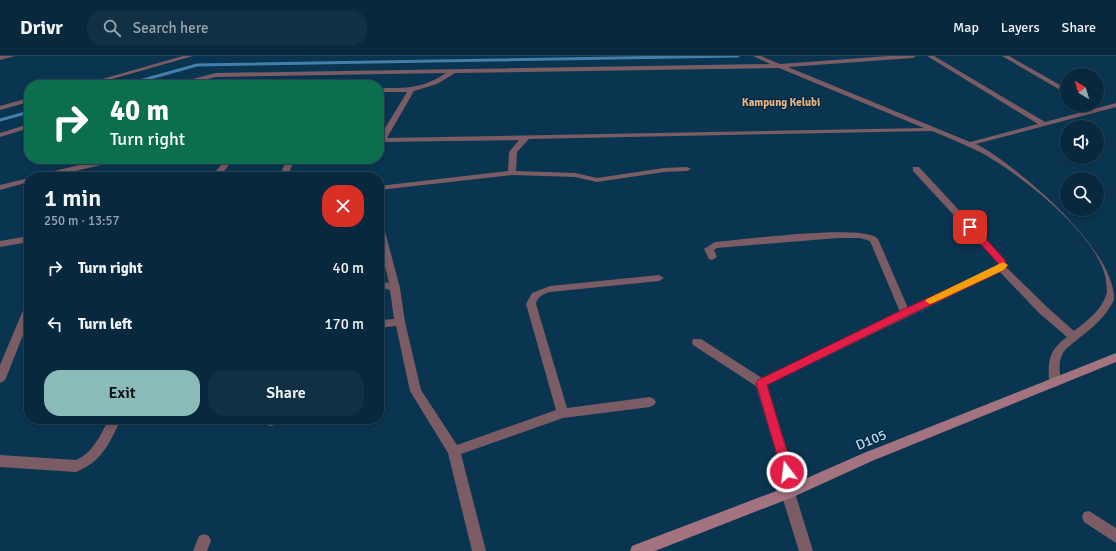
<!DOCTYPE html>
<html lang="en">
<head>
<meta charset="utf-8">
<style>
  :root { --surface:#08283d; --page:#113044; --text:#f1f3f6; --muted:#98a6b0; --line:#294457; --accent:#8bbbb9 }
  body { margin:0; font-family:Signika,sans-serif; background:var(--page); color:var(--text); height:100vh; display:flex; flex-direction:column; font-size:15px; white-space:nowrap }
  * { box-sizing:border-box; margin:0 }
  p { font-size:13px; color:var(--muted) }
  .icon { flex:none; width:22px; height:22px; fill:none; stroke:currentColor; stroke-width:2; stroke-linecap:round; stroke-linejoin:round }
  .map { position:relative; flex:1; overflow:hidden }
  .side { position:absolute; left:24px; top:116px; width:360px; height:252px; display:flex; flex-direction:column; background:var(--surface); border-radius:16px; box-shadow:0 2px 6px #0003,0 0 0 1px var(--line) }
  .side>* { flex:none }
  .top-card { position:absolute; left:24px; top:24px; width:360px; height:84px; border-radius:16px; box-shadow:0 2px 6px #0003,0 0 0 1px var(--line); background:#0b6e4f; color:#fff; overflow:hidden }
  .needle { width:26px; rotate:322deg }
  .fabs { position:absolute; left:1060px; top:12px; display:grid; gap:8px }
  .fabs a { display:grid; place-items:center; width:44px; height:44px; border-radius:50%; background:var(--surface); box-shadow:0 2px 6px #0003,0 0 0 1px var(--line); font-size:20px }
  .pin { position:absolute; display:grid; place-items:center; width:34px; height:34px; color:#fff; margin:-17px; border-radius:8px; box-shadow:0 2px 6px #0006 }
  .me { position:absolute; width:44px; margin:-22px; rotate:345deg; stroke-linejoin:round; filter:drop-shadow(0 0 3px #0008) }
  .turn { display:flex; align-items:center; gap:14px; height:84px; padding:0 20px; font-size:18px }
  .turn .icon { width:52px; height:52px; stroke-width:2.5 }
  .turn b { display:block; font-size:28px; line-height:34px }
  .round { display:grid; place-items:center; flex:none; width:42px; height:42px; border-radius:16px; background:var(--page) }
  .headline { display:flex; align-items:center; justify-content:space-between; height:68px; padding:0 20px }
  h1 { font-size:24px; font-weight:600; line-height:30px }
  .cta { display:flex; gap:8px; margin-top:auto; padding:8px 20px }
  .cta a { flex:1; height:46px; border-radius:16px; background:var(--accent); color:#111; font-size:16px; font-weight:600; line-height:46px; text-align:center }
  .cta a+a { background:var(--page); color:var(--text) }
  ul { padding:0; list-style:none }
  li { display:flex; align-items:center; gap:12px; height:56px; padding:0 20px }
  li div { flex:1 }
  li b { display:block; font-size:15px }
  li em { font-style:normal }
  header { display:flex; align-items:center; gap:24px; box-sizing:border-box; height:56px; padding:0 20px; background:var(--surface); border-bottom:1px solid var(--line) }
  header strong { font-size:19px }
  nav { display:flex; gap:22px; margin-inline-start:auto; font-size:14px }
  .search { width:280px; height:36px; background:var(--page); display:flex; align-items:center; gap:10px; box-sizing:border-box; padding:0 14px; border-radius:16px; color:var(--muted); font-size:15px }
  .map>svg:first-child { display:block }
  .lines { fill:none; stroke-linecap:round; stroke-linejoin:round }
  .stream { stroke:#427fab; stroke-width:3 }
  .street { fill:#7b5c64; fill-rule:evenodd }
  .secondary { fill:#a47380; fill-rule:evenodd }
  .route { fill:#e11d48; stroke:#92132f }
  .slow { fill:#f59e0b }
  .labels { text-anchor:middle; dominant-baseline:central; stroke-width:3; stroke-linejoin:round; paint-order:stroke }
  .far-neighbourhood-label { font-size:11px; font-weight:bold; fill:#f1b37d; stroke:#002b46 }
  .near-street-label { font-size:14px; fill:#c1d7e8; stroke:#002b46 }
</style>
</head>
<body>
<header>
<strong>Drivr</strong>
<div class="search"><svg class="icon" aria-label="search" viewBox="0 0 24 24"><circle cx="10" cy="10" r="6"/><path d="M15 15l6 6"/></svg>Search here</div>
<nav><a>Map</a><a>Layers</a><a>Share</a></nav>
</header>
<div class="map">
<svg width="1116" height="495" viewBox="0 0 1116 495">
  <rect width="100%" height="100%" fill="#0a3551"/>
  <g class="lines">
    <!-- stream -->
    <path class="stream" d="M125 29 197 9 738 0
      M0 64 29 56"/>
    <!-- street -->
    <path class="street" d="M0 0H15L0 4Z
      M183 0H193L91 29H81Z
      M753 0H761L780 8 889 0H916L913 2 788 11 970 86 1038 68 927 0H934L1045 66 1116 47V51L976 88C1014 107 1116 193 1114 244 1106 260 1093 272 1079 282 1074 287 1065 292 1062 299 1058 307 1060 317 1061 326L1059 329 1055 331 1051 329 1049 326C1048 304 1049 294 1067 281L1039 257 1000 216 767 329 793 413 795 437 813 495H799L781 437V413L756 330 693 289 692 286 693 283H701L762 322 900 256 870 185 860 182H838L717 192 714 194 717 201 712 204 709 203 704 193 715 186C741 184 865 167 878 183L908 252 998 210V207L913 115V111H919L1005 204 1007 212 1047 251 1074 275C1087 265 1103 253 1107 236 1107 233 1106 228 1106 224 1099 179 1021 119 982 97 966 89 949 82 932 75L529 83 517 96 516 115 575 117 597 122 664 112 687 111 691 113 687 115 664 116 597 126 575 121 512 119 379 134V130L508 115 509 96 519 84 379 86V82L407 36H379V32C407 32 422 33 446 17L216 21 181 29H169L216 17 770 8ZM779 12 924 72 387 82 414 35 437 28 455 17Z
      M1002 0H1009L1067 33V38Z
      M29 42V46L0 54V50Z
      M29 68V72L0 81V77Z
      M105 103H119L118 105 50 121H36L37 119Z
      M226 103H234L219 121H211Z
      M287 103H295L287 121H279Z
      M29 122V126L0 134V129Z
      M379 165 383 168 400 232 405 266 421 334 457 389 556 354 526 248 532 237 550 230 659 219 664 222 659 225 550 236C543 238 537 241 536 248L567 352 650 341 654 343 656 346 654 349 650 351 563 362 461 398 486 495H472L448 397 410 335 396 270 379 272V264L394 263 390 234 379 231V225L389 227 379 186Z
      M29 180V186L0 191V185Z
      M29 248V264L6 322 4 325 0 327V309L24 252Z
      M109 363H121C110 386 102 406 76 416L0 411V399L76 404C93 397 101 378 109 363Z
      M265 363H277L275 369 271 370 267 369Z
      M1089 455 1116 472V487L1084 466 1082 461 1084 456Z
      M204 478 209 480 211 485 207 495H193L199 480Z"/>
    <!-- secondary -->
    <path class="secondary" d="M1116 297V306L872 405 793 441 655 495H630L632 490 637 488 784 432 864 397Z"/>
  </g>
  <!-- route -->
  <path class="route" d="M967 169H973L1005 204 1007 211 1004 214 909 259 767 329 793 416 791 419 787 421 783 419 756 327 758 324 902 254 998 210V207L967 173Z"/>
  <!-- slow -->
  <path class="slow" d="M1003 206 1008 209 1004 214 933 247 930 248 925 245 927 243Z"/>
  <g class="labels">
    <!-- far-neighbourhood labels -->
    <g class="far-neighbourhood-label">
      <text x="781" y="46">Kampung Kelubi</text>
    </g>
    <!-- near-street labels -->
    <g class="near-street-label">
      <text transform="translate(871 384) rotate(-23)">D105</text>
    </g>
  </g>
</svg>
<div class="fabs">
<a><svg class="needle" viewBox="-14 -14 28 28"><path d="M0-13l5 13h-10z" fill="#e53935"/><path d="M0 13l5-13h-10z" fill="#98a6b0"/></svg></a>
<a><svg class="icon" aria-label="sound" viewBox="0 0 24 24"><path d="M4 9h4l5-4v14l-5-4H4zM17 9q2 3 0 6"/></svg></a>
<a><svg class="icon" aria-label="search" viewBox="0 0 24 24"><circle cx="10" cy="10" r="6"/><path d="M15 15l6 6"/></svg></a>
</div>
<div class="pin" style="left:970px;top:171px;background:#d93025"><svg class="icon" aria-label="arrive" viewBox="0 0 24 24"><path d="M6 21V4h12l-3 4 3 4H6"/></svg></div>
<svg class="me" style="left:787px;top:416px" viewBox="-20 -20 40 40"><circle r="17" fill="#e11d48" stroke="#fff" stroke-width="3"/><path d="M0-11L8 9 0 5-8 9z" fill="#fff"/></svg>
<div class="top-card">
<div class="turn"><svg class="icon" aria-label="right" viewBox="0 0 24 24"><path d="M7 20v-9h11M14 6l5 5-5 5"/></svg><div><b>40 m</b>Turn right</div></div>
</div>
<section class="side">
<div class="headline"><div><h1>1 min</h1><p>250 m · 13:57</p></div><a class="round" style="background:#d93025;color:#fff"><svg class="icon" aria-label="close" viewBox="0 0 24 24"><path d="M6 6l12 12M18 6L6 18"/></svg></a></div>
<ul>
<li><svg class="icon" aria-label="right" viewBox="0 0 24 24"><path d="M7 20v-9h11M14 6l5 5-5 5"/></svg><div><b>Turn right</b></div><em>40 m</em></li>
<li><svg class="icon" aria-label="left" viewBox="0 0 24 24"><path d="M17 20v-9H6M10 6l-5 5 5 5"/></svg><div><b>Turn left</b></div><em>170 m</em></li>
</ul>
<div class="cta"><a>Exit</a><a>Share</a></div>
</section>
</div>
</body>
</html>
